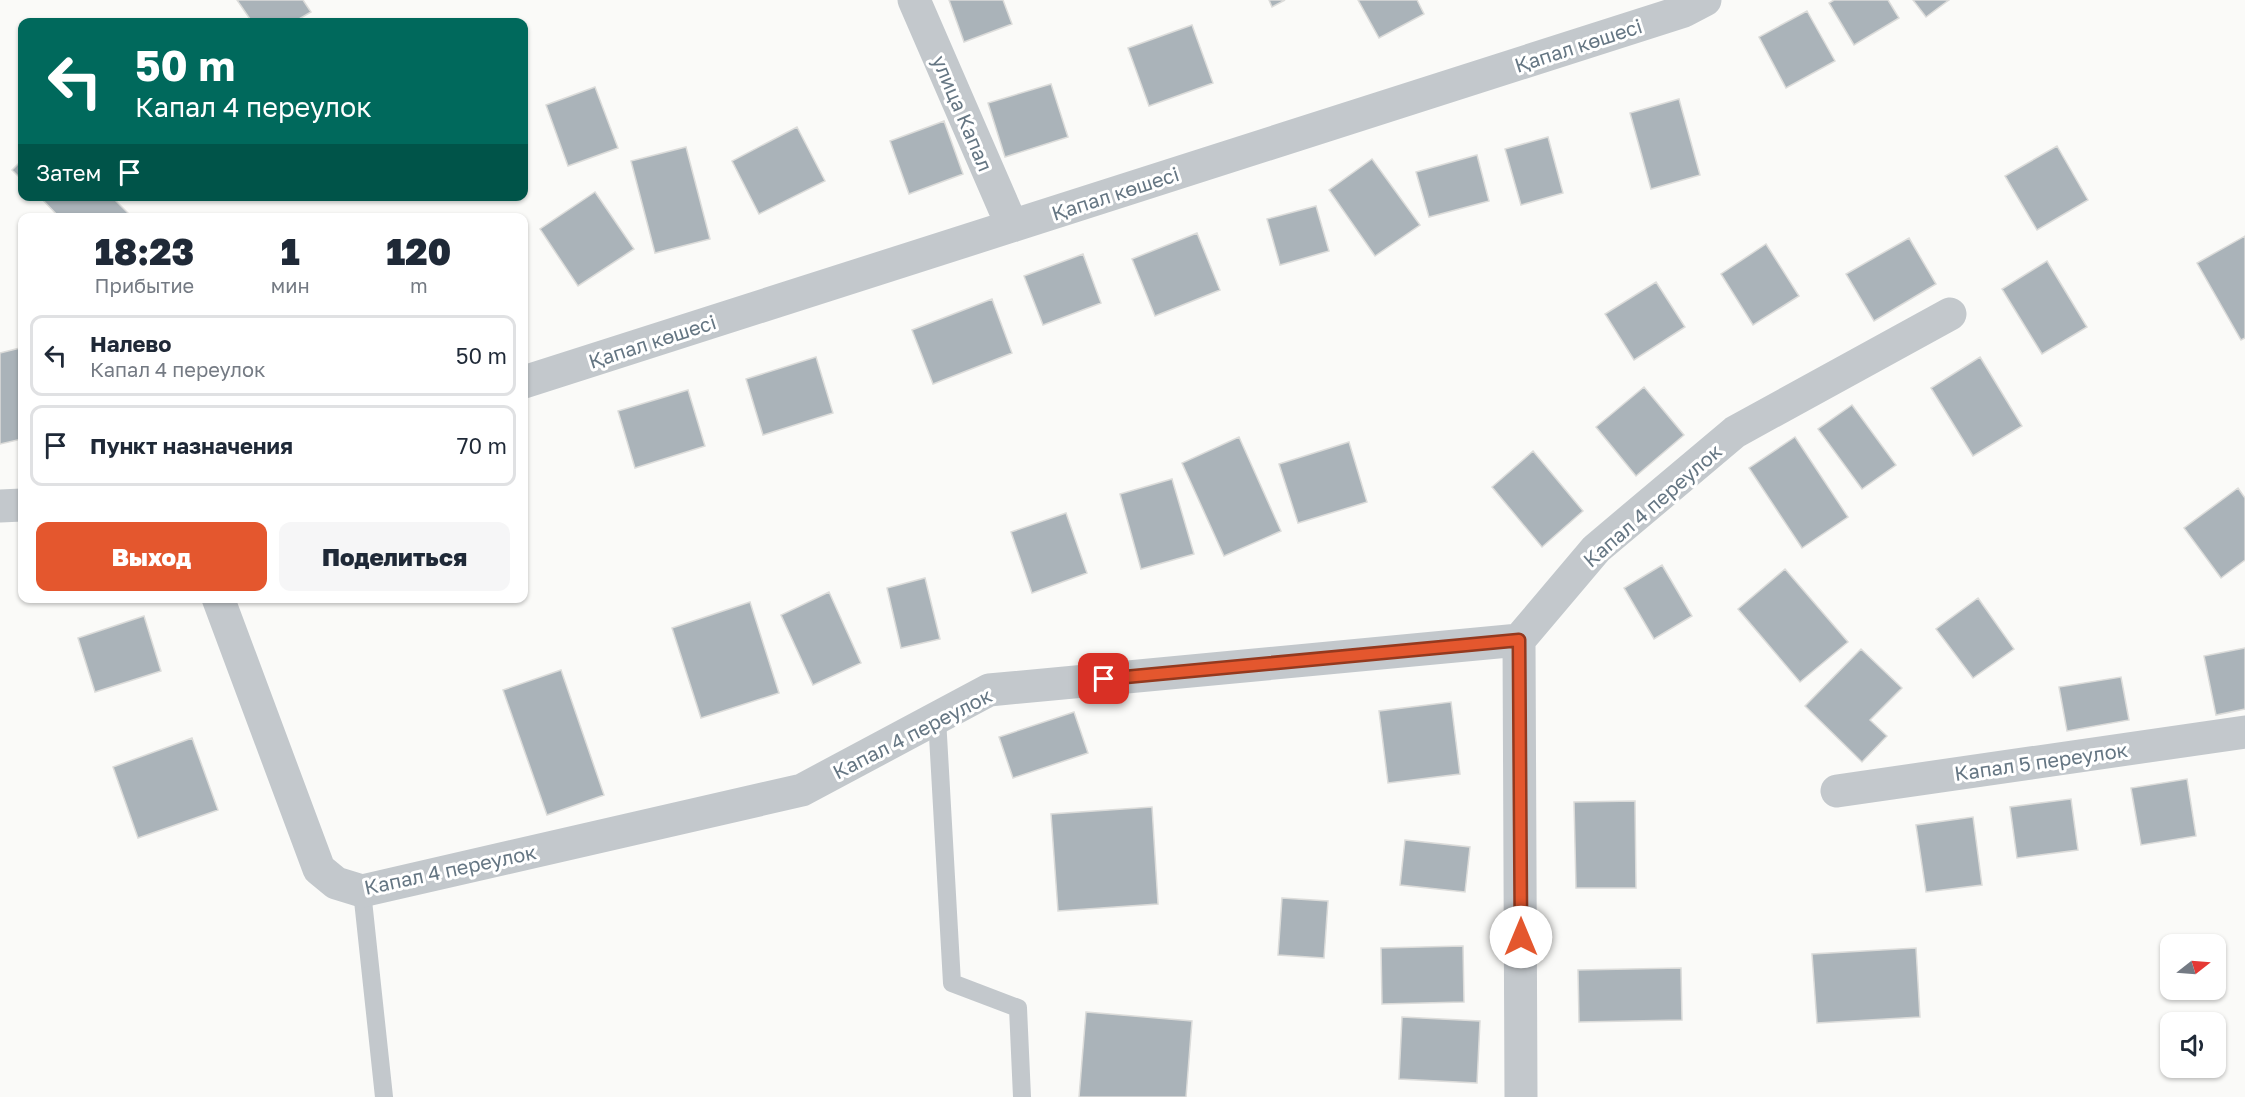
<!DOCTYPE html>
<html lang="ru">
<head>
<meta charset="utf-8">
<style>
  :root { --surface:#fff; --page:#f6f6f7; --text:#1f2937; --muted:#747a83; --line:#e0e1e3; --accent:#e4572e }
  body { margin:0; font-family:"Golos Text",sans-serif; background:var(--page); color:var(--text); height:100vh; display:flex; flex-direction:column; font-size:22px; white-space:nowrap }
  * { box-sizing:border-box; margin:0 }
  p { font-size:20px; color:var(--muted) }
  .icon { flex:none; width:33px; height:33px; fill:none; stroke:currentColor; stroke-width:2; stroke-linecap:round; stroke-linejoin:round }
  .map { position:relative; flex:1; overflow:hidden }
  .side { position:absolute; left:18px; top:213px; width:510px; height:390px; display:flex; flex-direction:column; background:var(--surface); border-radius:12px; box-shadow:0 2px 4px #0004 }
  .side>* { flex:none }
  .hud { position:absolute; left:18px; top:18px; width:510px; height:183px; border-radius:12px; box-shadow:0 2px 4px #0004; background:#00695c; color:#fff; overflow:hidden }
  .needle { width:39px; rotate:73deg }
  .buttons { position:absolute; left:2160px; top:934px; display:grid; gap:12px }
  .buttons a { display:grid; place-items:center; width:66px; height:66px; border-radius:12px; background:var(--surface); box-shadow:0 2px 4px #0004; font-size:30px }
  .pin { position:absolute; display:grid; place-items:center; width:51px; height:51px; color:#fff; margin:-26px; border-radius:12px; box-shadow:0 3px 9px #0006 }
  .me { position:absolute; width:66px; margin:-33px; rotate:0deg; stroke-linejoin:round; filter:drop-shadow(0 0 4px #0008) }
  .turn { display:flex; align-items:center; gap:21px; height:126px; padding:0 18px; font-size:27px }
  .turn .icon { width:78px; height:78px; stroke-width:2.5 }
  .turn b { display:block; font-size:42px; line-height:51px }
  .then { display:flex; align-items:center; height:57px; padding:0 18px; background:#0003; gap:12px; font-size:22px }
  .eta { display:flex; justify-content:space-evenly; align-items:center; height:102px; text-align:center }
  .eta b { font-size:36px; font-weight:800; line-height:42px }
  .action { display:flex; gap:12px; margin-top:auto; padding:12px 18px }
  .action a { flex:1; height:69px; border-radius:12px; background:var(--accent); color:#fff; font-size:24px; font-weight:800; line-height:69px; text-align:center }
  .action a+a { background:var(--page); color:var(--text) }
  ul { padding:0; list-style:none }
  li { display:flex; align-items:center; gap:18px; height:81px; margin:0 12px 9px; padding:0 6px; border:3px solid var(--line); border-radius:12px }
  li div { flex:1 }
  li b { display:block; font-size:22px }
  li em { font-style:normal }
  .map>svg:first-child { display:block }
  .building { fill:#aab3b9; stroke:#dcdcda; stroke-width:1.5 }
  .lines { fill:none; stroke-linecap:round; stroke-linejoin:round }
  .service { stroke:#c3c8cc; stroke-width:18 }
  .minor { stroke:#c3c8cc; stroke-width:33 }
  .route-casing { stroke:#94391e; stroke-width:15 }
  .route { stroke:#e4572e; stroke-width:10 }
  .labels { text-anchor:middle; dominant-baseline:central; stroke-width:6; stroke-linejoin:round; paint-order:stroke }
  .street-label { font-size:20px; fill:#657683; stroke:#fff }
</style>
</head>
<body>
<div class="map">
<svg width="2245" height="1097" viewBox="0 0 2245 1097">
  <rect width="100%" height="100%" fill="#fafaf8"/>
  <!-- building -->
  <path class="building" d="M237 0H303L311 12 294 22H252Z
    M949 0H1003L1012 24 964 42Z
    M1269 0H1285L1272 7Z
    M1358 0H1417L1424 14 1379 38Z
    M1834 0H1888L1899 18 1854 45 1829 3Z
    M1913 0H1949L1926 17Z
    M1807 11 1835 61 1786 88 1759 37Z
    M1192 25 1213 83 1149 106 1128 48Z
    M1051 84 1068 137 1005 157 988 103Z
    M595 87 618 148 568 166 546 105Z
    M1679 99 1700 175 1651 189 1630 113Z
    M944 121 963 174 909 194 890 141Z
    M797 127 825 181 759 214 732 161Z
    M1548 137 1563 193 1521 205 1505 149Z
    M2057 146 2088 200 2037 230 2005 176Z
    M686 147 710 239 655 253 631 161Z
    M1477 155 1489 201 1429 217 1416 172Z
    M1372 159 1420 225 1375 256 1329 190Z
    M22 160V180L12 170Z
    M595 192 634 249 578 286 540 229Z
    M39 196H111L129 214 126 218H60Z
    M1316 206 1329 251 1280 265 1267 219Z
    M1197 233 1220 290 1155 316 1132 259Z
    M2245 236V338L2241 340 2197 263Z
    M1909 238 1936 284 1874 321 1846 274Z
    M1766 244 1799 296 1753 325 1721 274Z
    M1083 254 1101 303 1043 325 1024 276Z
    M2047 261 2087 327 2042 354 2002 289Z
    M1656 282 1685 327 1634 360 1605 314Z
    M992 299 1012 353 933 384 912 330Z
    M20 348 22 361V439L0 444V353Z
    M816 357 833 413 763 435 746 379Z
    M1980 357 2022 426 1973 456 1931 388Z
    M1644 387 1684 435 1636 476 1596 427Z
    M688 390 705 446 635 468 618 411Z
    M1852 405 1896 465 1862 489 1818 429Z
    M1239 437 1281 531 1224 556 1182 463Z
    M1795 437 1848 517 1802 548 1749 468Z
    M1349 442 1367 502 1298 523 1279 464Z
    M1533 451 1583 511 1542 547 1492 487Z
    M1172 479 1194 554 1141 569 1120 494Z
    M2238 488 2245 498V560L2221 578 2184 528Z
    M1066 513 1087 573 1032 593 1011 532Z
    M1662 565 1692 616 1654 639 1624 588Z
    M1785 569 1848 642 1800 682 1738 609Z
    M925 578 940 639 901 648 887 588Z
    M829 592 861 663 813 685 781 615Z
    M1978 598 2014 649 1973 678 1936 629Z
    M750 602 779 693 701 718 672 628Z
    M144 616 161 671 95 692 78 638Z
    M2245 648V709L2216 715 2204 656Z
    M1861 649 1902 688 1870 720 1887 736 1862 762 1805 706Z
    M561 670 604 795 547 815 503 690Z
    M2121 677 2129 720 2067 731 2059 687Z
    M1451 702 1460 774 1388 783 1379 711Z
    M1074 712 1088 753 1013 778 999 737Z
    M192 738 218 810 138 838 113 767Z
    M2187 779 2196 836 2141 845 2131 788Z
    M2071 799 2078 850 2017 858 2010 807Z
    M1635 801 1636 888H1576L1574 802Z
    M1152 807 1158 904 1058 911 1051 814Z
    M1973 817 1982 885 1926 892 1916 825Z
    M1405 840 1470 847 1465 892 1400 885Z
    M1282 898 1328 901 1324 958 1278 955Z
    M1463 946 1464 1002 1382 1004 1381 948Z
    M1916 948 1920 1017 1817 1023 1812 954Z
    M1681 968 1682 1020 1579 1022 1578 970Z
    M1086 1012 1192 1021 1186 1097H1079Z
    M1402 1017 1480 1021 1477 1083 1399 1079Z"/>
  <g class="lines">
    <!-- service -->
    <path class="service" d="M937 718 952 983 1018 1008 1022 1097
      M362 891 384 1097"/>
    <!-- minor -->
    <path class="minor" d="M914 0 1012 226
      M524 382 1684 11 1705 0
      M0 506 22 505
      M218 598 319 869 336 883 362 891 802 790 989 690 1519 640 1596 549 1735 432 1950 314
      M1519 640 1521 1097
      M1837 791 2245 732"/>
  </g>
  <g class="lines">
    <!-- route casing -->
    <g class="route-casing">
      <path id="route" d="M1104 679 1519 640 1521 937"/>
    </g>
    <!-- route -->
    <use href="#route" class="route"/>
  </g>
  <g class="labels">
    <!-- street labels -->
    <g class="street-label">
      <text transform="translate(1578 45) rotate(-18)">Қапал көшесі</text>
      <text transform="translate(963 113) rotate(67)">улица Капал</text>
      <text transform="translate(1115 193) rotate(-18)">Қапал көшесі</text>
      <text transform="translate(652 341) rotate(-18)">Қапал көшесі</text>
      <text transform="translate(1652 505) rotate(-41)">Капал 4 переулок</text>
      <text transform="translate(912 733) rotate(-27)">Капал 4 переулок</text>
      <text transform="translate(2041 761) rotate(-8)">Капал 5 переулок</text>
      <text transform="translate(450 869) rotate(-12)">Капал 4 переулок</text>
    </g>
  </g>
</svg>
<div class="buttons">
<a><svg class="needle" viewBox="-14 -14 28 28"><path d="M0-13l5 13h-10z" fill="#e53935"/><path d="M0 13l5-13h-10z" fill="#747a83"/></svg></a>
<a><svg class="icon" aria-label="sound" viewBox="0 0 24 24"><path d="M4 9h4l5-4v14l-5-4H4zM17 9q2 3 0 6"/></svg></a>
</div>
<div class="pin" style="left:1104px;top:679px;background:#d93025"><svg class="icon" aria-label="arrive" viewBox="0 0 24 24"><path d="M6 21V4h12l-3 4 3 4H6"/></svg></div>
<svg class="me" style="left:1521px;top:937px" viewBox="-20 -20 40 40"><circle r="19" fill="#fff"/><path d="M0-13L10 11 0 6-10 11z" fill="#e4572e"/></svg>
<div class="hud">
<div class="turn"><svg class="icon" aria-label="left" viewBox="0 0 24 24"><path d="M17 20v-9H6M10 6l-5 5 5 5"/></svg><div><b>50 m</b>Капал 4 переулок</div></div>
<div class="then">Затем<svg class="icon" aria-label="arrive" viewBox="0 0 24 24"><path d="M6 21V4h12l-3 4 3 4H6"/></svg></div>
</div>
<section class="side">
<div class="eta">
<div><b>18:23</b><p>Прибытие</p></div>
<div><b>1</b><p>мин</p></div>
<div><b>120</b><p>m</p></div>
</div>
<ul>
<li><svg class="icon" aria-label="left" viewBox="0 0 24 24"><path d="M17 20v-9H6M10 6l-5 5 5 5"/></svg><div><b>Налево</b><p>Капал 4 переулок</p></div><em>50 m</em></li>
<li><svg class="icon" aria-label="arrive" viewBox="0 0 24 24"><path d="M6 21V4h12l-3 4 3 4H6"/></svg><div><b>Пункт назначения</b></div><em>70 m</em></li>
</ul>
<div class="action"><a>Выход</a><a>Поделиться</a></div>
</section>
</div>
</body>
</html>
